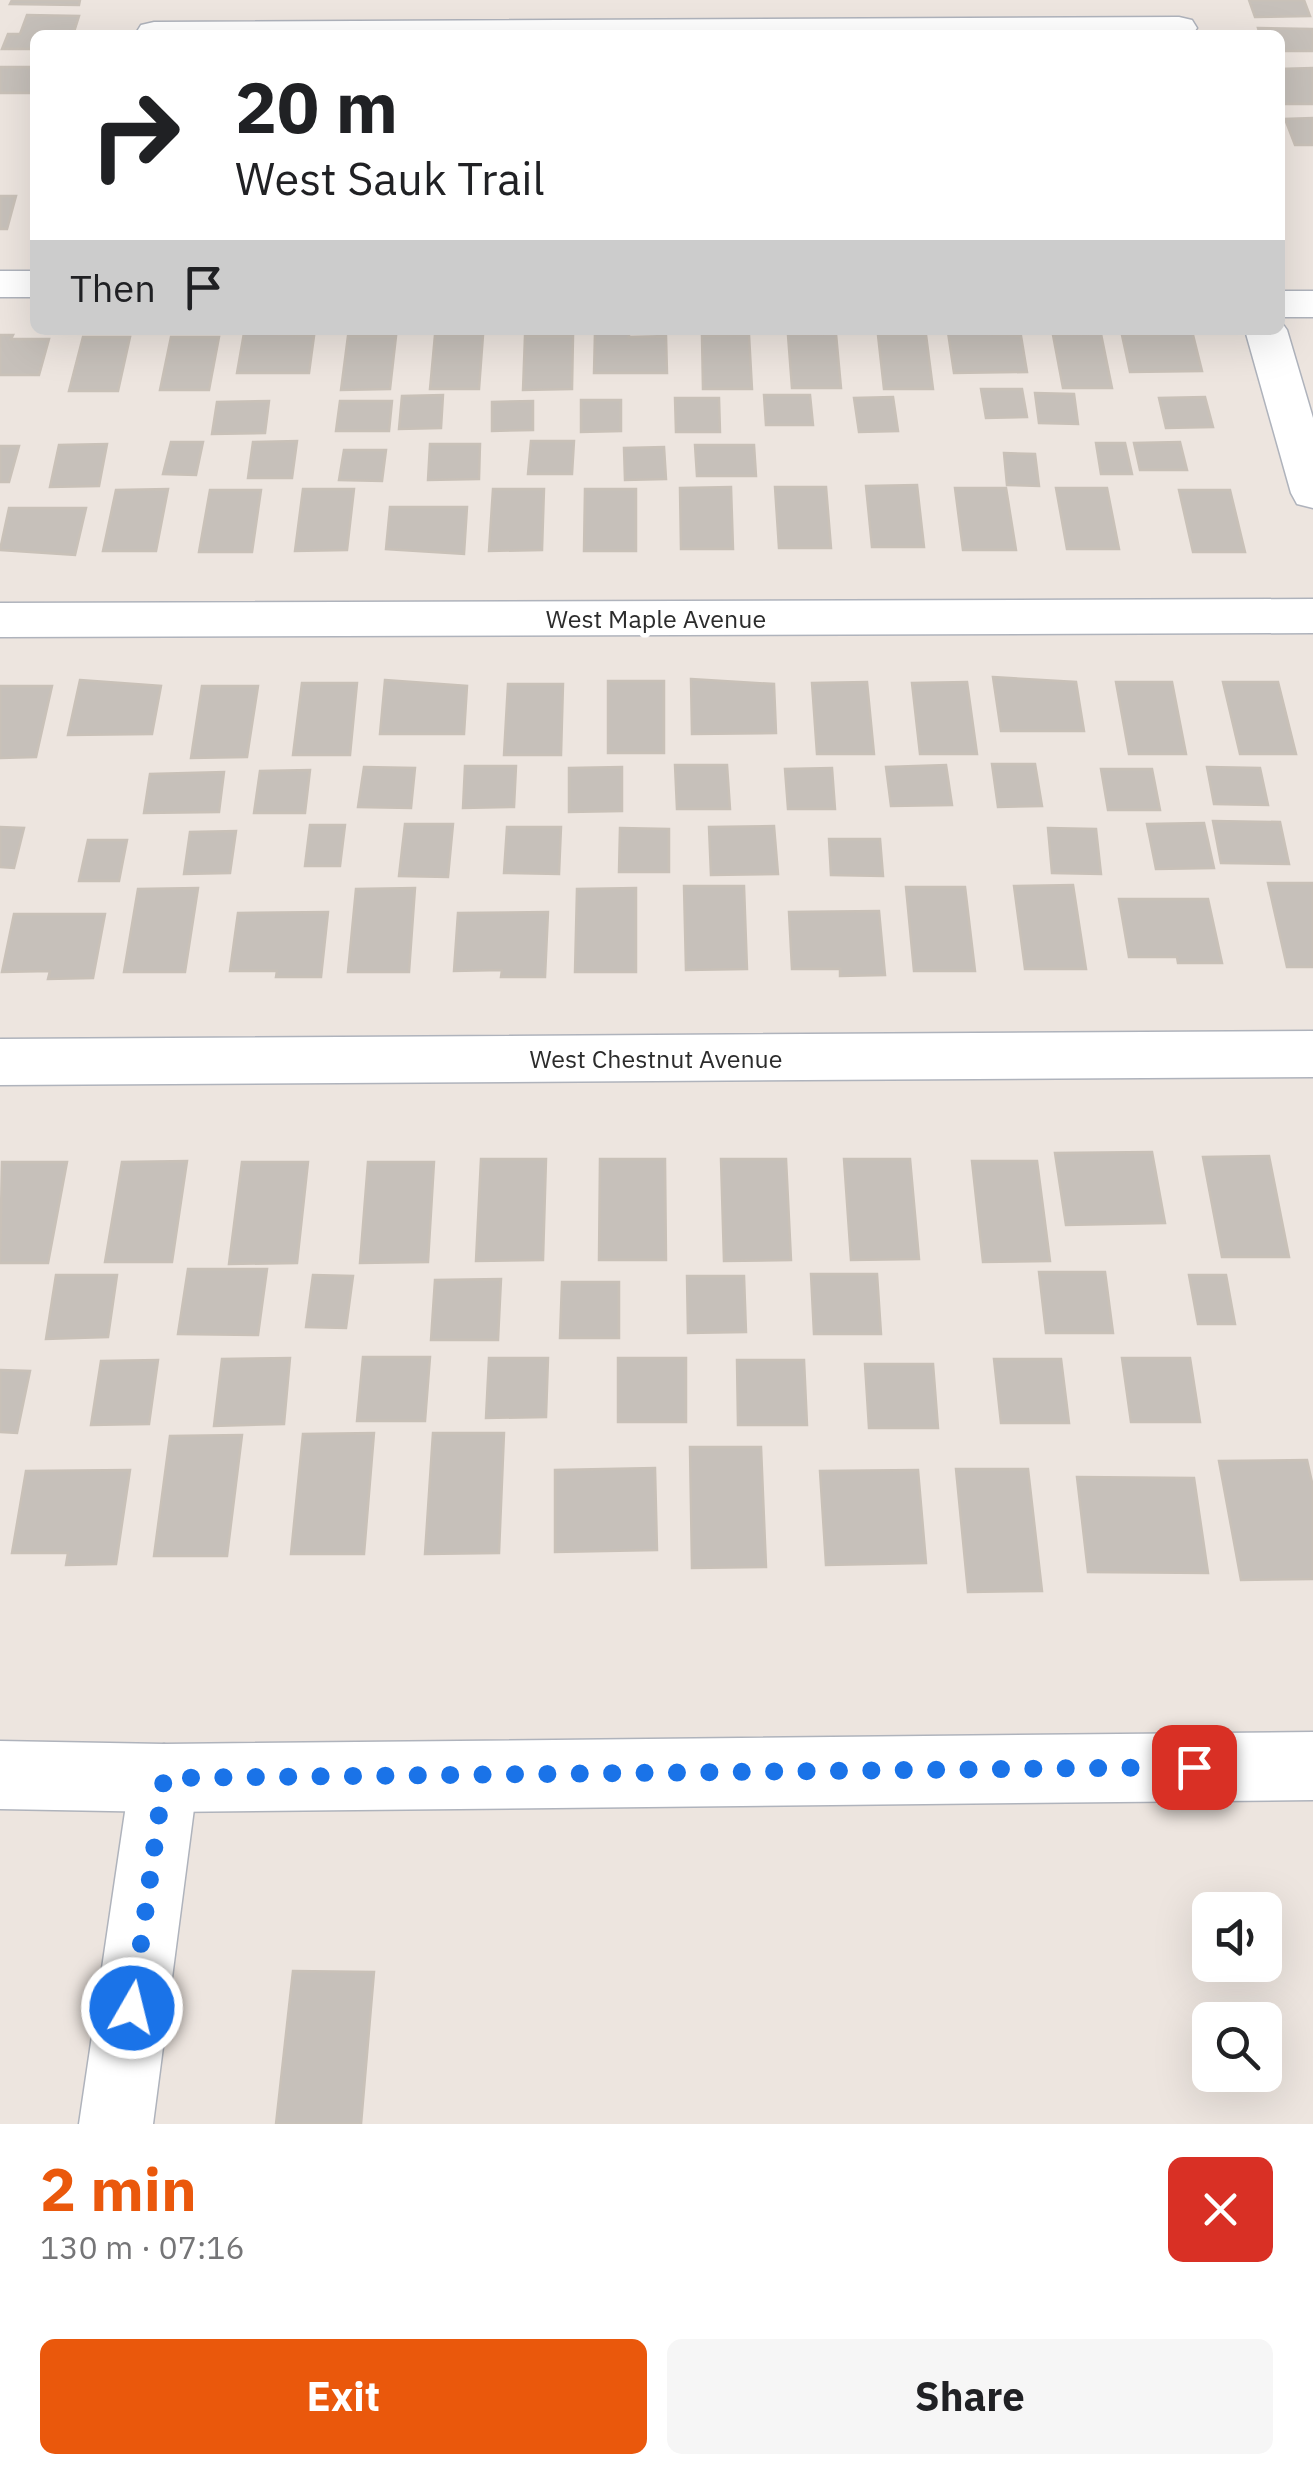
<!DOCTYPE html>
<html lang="en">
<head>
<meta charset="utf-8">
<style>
  :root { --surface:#fff; --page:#f6f6f6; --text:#202124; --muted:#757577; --accent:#ea580c }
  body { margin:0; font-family:"IBM Plex Sans",sans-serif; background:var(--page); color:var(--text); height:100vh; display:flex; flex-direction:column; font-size:38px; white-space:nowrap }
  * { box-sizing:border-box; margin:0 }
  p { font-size:32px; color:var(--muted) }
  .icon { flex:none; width:55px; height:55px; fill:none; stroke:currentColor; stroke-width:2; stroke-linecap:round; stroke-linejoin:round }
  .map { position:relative; height:2124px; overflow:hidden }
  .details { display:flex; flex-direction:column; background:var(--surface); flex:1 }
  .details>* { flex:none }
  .banner { position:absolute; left:30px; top:30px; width:1255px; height:305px; border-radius:15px; box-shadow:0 10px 40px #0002; background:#fff; color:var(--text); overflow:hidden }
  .tools { position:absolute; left:1192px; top:1892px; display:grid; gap:20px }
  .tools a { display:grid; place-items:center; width:90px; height:90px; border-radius:15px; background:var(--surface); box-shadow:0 10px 40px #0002; font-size:50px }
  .pin { position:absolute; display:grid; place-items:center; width:85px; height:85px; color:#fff; margin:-42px; border-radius:20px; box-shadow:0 5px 15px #0006 }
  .me { position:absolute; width:110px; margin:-55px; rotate:8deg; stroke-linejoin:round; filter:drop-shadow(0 0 8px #0008) }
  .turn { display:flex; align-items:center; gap:35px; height:210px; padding:0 40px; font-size:45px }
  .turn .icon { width:130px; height:130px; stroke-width:2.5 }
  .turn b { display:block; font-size:70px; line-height:85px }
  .then { display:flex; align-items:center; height:95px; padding:0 40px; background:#0003; gap:20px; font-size:38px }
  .round { display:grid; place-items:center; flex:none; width:105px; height:105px; border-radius:15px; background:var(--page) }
  .summary { display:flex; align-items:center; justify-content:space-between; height:170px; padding:0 40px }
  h1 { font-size:60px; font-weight:800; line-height:75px; color:var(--accent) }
  .cta { display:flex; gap:20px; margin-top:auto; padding:20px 40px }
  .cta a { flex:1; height:115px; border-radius:15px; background:var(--accent); color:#fff; font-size:40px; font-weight:800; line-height:115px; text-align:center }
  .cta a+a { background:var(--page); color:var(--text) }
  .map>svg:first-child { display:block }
  .building { fill:#c6c0ba; stroke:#c9c1b8; stroke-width:2.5 }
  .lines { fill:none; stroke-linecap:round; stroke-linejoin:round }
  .minor-casing { stroke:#afb3bc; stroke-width:3 }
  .secondary-casing { stroke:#afb3bc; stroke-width:3 }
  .minor { fill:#fff; fill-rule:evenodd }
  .secondary { fill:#fff; fill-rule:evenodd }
  .route { stroke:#1a73e8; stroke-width:18; stroke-dasharray:0 32.4 }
  .labels { text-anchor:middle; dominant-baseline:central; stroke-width:9; stroke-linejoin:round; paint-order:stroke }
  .street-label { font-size:25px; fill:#2c2c2c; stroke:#fff }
</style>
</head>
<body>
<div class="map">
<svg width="1313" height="2124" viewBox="0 0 1313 2124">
  <rect width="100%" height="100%" fill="#ede5df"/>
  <!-- building -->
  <path class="building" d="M12 0H80L79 5 10 4Z
    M1249 0H1304L1310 16 1255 17Z
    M27 15 79 16 73 35H35V49H2L8 34H20Z
    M1258 28 1313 29V51H1280V35H1260Z
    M0 67H35V93H0Z
    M1313 68V104H1280V69Z
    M1313 118V145H1295L1285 119Z
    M0 196H16L7 229H0Z
    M1158 331H1192L1202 371 1130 372 1122 335H1159Z
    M629 332V337L666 336 667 373H594L595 333Z
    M948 332 1021 336 1027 372 954 373Z
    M244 333 314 336 309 373H237Z
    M836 334 841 388H792L788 335Z
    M1101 334 1112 388H1063L1053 335Z
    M0 335H13L11 339H49L39 375H0Z
    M435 335H483L479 389H430Z
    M749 335 752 389H703L702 336Z
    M878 335H926L933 389H884Z
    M348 336H396L390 389 341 390Z
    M525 336H573L572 389 523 390Z
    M83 337H130L118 391H69Z
    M171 337H219L209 390H160Z
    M981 389H1022L1027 417 986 418Z
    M1035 393 1074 394 1078 424 1039 423Z
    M443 395 441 428 399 429 402 396Z
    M764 395H810L813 425H766Z
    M893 397 898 431 859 432 854 398Z
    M1205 397 1213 427 1166 428 1159 398Z
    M675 398H719L720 432H676Z
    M581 400H621V431L581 432Z
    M269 401 265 433 212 434 217 402Z
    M340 401H392L389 431H336Z
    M533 401V430L492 431V402Z
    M297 441 292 478H248L253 442Z
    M531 441H574L572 474H528Z
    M171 442H203L196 475 163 474Z
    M1180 442 1187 470H1140L1134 443Z
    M1096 443H1125L1132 474H1101Z
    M107 444 99 486 50 487 59 445Z
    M430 444H480L479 479 428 480Z
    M695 445H754L756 476H697Z
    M0 446H19L9 482H0Z
    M664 447 666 479 625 480 624 448Z
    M344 450H386L382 481 339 480Z
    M1004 453 1035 454 1039 486 1007 485Z
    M917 485 924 547H872L866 486Z
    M731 487 733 549H681L680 488Z
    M775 487H826L831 548H779Z
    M955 488H1006L1016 550H963Z
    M1056 488H1107L1119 549H1067Z
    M168 489 156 551H103L116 490Z
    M303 489H354L347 550 295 551Z
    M493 489H544L542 550 489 551Z
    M585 489H636V551H584Z
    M210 490H261L252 552H199Z
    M1179 490H1230L1245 552H1193Z
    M390 507H467L464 554 386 549Z
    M9 508H86L75 555 0 550Z
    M993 677 1076 682 1084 731H1001Z
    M691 679 774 684 776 733 692 734Z
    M80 680 161 686 152 734 68 735Z
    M385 680 467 686 464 734H380Z
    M608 681H664V753H608Z
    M867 682 874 754H817L812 683Z
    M967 682 977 754H920L912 683Z
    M1116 682H1172L1186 754H1129Z
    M1223 682H1278L1296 754H1240Z
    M302 683H357L350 755H293Z
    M508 684H563L561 755H504Z
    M0 686H52L36 757 0 758Z
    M202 686H258L247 757 191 758Z
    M992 764H1035L1042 806 998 807Z
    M675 765H727L730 809H677Z
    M946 765 952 805 891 806 886 767Z
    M465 766H516L514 807 463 808Z
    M364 767 415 768 411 808 358 807Z
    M622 767V811L569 812V768Z
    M1207 767 1260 768 1268 805 1214 804Z
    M832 768 835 809H788L785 769Z
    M1101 769H1152L1160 810H1108Z
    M310 770 305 813H254L260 771Z
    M224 772 219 812 144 813 150 774Z
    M1213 821 1280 822 1289 864 1221 863Z
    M1204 823 1214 868 1156 869 1147 824Z
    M405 824H453L448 877 399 876Z
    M310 825H345L340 866H305Z
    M774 826 778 874 711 875 709 827Z
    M0 827 24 828 14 868 0 867Z
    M507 827H561L559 874 504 873Z
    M620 828 669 829V872H619Z
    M1048 828 1096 829 1101 874 1052 873Z
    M236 831 230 873 184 874 190 832Z
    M829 839H880L883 876 831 875Z
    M88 840H127L119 881H79Z
    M1268 883H1313V967H1287Z
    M1073 885 1086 969H1025L1014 886Z
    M684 886H744L747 969 686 970Z
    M906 887H965L975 971H914Z
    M198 888 185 972H124L138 889Z
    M415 888 409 972H348L356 889Z
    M636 888V972H575L577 889Z
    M1119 899H1208L1222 963H1178L1177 957H1129Z
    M879 911 885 975 840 976V969H792L789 912Z
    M328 912 321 977H276L277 971H230L238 913Z
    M548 912 545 977H501L502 970 454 971 458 913Z
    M14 914H105L93 978 48 979 50 971 2 972Z
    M1152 1152 1165 1223 1066 1225 1055 1153Z
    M1269 1156 1289 1257H1222L1203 1157Z
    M481 1159H546L543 1260 476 1261Z
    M600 1159H665L666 1260H599Z
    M721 1159H786L791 1260 724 1261Z
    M844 1159H910L919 1259 851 1260Z
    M187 1161 172 1262H105L122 1162Z
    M972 1161H1037L1050 1261 983 1262Z
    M2 1162H67L48 1263H0Z
    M242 1162H308L297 1263 229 1264Z
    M368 1162H434L428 1262 360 1263Z
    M188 1269H267L258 1335 178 1334Z
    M1039 1272H1105L1113 1333H1046Z
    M811 1274H877L881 1334H814Z
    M56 1275H117L108 1337 46 1339Z
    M313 1275 353 1276 346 1328 306 1327Z
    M1189 1275H1226L1235 1324H1198Z
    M687 1276H744L746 1332 688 1333Z
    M501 1279 498 1340H431L435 1280Z
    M562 1282H619V1338H560Z
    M363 1357H430L425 1421H357Z
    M290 1358 284 1424 214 1426 222 1359Z
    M489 1358H548L546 1417 486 1418Z
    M618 1358H686V1422H618Z
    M1122 1358H1190L1200 1422H1131Z
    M994 1359H1061L1069 1423H1001Z
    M158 1360 149 1424 91 1425 101 1361Z
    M737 1360H804L807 1425H738Z
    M865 1364H933L938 1428H869Z
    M0 1370 30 1371 17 1433 0 1432Z
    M374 1433 364 1554H291L303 1434Z
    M433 1433H504L499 1553 425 1554Z
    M242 1435 227 1556H154L170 1436Z
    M690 1447H761L766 1567 692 1568Z
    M1307 1460 1313 1487V1579L1241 1580 1219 1461Z
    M655 1468 657 1550 555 1552V1470Z
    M956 1469H1028L1042 1591 968 1592Z
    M130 1470 116 1564 66 1565 68 1553H12L26 1471Z
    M918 1470 926 1563 826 1565 820 1471Z
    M1077 1477 1194 1478 1208 1573 1088 1572Z
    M293 1971 374 1972 361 2124H276Z"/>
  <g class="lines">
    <!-- minor casing -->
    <g class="minor-casing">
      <path id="minor" d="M1179 17 1192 20 1197 28 1192 35 136 33 141 25 154 22Z
        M0 271H35V297H0Z
        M1280 291H1313V317H1280Z
        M1280 320 1287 330 1313 418V508L1297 504 1291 493 1245 330H1280Z
        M1313 599V633L0 637V603Z
        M1313 1031V1077L0 1085V1039Z
        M164 1744 188 1754 198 1778 153 2124H79L130 1778 140 1754Z"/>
    </g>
    <!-- secondary casing -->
    <g class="secondary-casing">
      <path id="secondary" d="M1313 1732V1800L164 1812 0 1809V1741L164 1744Z"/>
    </g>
    <!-- minor -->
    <use href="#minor" class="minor"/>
    <!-- secondary -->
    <use href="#secondary" class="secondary"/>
  </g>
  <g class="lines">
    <!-- route -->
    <path class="route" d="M132 2008 164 1778 1194 1767"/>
  </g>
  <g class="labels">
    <!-- street labels -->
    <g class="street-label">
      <text x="656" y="618">West Maple Avenue</text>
      <text x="656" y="1058">West Chestnut Avenue</text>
    </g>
  </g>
</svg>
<div class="tools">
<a><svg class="icon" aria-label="sound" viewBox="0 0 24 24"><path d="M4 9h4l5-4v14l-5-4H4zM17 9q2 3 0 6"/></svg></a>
<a><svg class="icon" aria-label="search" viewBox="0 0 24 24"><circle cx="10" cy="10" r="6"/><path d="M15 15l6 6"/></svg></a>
</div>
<div class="pin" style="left:1194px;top:1767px;background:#d93025"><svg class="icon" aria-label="arrive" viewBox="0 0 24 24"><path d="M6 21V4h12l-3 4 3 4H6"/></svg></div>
<svg class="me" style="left:132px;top:2008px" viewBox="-20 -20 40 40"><circle r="17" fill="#1a73e8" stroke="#fff" stroke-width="3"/><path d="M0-11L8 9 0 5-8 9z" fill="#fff"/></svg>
<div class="banner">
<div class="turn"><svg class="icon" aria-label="right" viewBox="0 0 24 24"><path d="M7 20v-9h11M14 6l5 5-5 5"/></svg><div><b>20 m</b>West Sauk Trail</div></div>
<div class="then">Then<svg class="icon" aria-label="arrive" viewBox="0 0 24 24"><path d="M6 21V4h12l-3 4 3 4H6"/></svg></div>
</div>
</div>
<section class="details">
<div class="summary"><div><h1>2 min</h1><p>130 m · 07:16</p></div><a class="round" style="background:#d93025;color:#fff"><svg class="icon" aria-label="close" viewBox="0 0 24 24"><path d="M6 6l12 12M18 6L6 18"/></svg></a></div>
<div class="cta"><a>Exit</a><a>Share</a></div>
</section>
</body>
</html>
